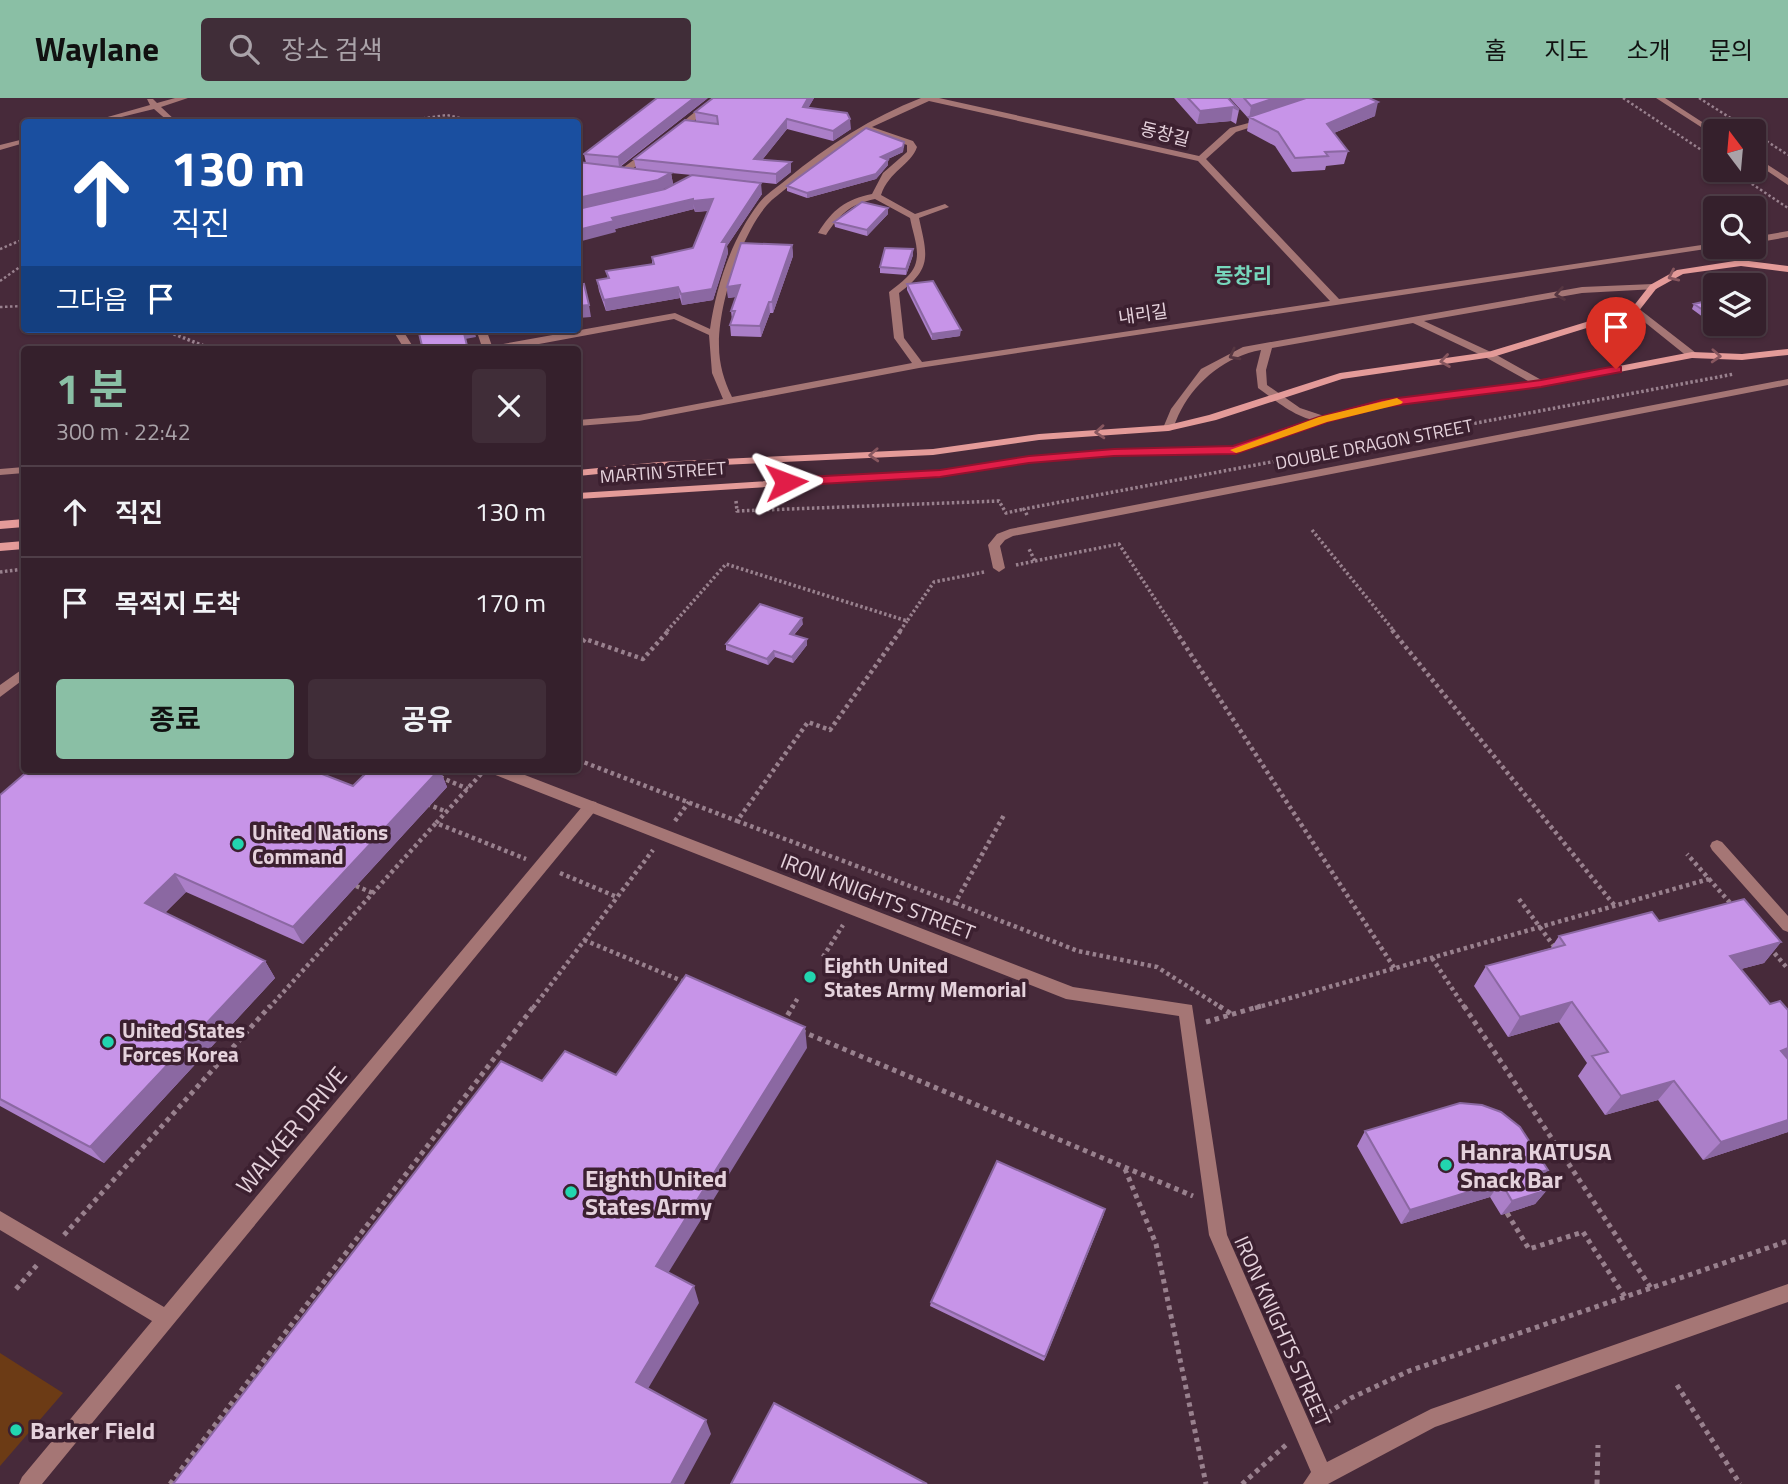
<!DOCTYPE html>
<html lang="ko">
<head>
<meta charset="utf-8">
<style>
  :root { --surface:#35202c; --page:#402d38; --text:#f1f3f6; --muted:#aaa3a9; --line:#4f3e48; --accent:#8abfa5 }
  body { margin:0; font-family:"Titillium Web","Noto Sans KR",sans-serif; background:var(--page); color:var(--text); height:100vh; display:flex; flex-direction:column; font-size:26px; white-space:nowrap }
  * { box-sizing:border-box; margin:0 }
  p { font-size:23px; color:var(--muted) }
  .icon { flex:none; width:38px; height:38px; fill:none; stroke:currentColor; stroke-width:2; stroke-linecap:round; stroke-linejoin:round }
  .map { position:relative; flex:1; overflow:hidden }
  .sheet { position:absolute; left:21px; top:248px; width:560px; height:427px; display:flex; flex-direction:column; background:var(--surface); border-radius:7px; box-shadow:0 2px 5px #0004,0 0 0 2px var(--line) }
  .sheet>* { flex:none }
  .hud { position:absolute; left:21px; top:21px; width:560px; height:214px; border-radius:7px; box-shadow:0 2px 5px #0004,0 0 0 2px var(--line); background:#1a4fa0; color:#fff; overflow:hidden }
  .needle { width:46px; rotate:344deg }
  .controls { position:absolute; left:1703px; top:21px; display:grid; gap:14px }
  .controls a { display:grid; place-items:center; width:63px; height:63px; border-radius:7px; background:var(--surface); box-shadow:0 2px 5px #0004,0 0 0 2px var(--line); font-size:35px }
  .pin { position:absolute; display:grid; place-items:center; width:60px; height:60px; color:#fff; margin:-72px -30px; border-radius:50% 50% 50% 0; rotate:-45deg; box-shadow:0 0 7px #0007 }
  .pin .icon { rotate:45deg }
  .me { position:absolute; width:77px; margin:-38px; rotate:87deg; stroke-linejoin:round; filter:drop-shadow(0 0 5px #0008) }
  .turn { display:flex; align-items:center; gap:24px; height:147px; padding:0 35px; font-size:32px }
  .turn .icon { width:91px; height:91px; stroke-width:2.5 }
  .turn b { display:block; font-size:49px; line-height:60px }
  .then { display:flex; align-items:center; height:66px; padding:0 35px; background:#0003; gap:14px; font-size:26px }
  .round { display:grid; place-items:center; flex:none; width:74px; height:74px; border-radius:7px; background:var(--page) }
  .headline { display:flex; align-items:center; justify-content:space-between; height:119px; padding:0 35px }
  h1 { font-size:42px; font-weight:700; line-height:52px; color:var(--accent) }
  .action { display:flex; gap:14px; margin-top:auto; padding:14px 35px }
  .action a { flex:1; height:80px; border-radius:7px; background:var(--accent); color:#111; font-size:28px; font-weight:700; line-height:80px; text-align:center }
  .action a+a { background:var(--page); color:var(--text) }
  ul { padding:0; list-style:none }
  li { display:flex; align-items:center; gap:21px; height:91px; padding:0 35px; border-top:2px solid var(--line) }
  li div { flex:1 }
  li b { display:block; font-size:26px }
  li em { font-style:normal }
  header { display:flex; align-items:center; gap:42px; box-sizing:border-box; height:98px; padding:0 35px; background:var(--accent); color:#111 }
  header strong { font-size:33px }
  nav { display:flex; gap:38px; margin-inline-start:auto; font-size:24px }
  .search { width:490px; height:63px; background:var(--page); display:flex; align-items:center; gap:18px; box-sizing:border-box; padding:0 24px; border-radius:7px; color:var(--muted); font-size:26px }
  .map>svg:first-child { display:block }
  .green { fill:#6c3b15 }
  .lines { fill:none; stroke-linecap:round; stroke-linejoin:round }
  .path-far3 { stroke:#99818e; stroke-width:2.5; stroke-dasharray:2.5 2.5; stroke-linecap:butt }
  .path-far2 { stroke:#99818e; stroke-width:3.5; stroke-dasharray:2.5 2.5; stroke-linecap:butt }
  .path-far1 { stroke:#99818e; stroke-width:4.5; stroke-dasharray:3.5 3.5; stroke-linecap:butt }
  .path { stroke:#99818e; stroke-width:5; stroke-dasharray:4.5 4.5; stroke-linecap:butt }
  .minor { fill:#a57675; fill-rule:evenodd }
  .tertiary { fill:#a57675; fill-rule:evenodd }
  .secondary { fill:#e49b99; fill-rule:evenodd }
  .wall { fill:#ab7fc8; fill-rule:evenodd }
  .shaded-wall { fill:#8b68a2 }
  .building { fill:#c794e8; stroke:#8b68a2; stroke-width:2 }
  .oneway { stroke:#88575f }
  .oneway2 { stroke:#563641 }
  .route { fill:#e11d48; stroke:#92132f; stroke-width:2 }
  .slow { fill:#f59e0b }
  .poi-dot { fill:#22d5af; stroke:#3c2030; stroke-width:2.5 }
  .labels { text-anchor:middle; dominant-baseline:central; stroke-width:7; stroke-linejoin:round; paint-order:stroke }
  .far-street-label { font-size:18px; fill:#e5d2dc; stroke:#3c2030 }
  .far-quarter-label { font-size:21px; font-weight:bold; fill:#77d7bc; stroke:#3c2030 }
  .poi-label { font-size:21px; font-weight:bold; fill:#e5d2dc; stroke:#3c2030; text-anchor:start }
  .street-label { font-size:21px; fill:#e5d2dc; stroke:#3c2030 }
  .near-street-label { font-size:24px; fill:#e5d2dc; stroke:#3c2030 }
  .near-poi-label { font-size:24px; font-weight:bold; fill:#e5d2dc; stroke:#3c2030; text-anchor:start }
</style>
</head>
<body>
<header>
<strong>Waylane</strong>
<div class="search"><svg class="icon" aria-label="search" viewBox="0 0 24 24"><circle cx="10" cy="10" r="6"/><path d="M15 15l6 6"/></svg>장소 검색</div>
<nav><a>홈</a><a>지도</a><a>소개</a><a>문의</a></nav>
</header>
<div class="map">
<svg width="1788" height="1386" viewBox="0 0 1788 1386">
  <rect width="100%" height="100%" fill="#472a3a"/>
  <!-- green -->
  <path class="green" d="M0 1255 63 1295 0 1368Z"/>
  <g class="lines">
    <!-- path-far3 -->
    <path class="path-far3" d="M1623 0 1715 61
      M1699 0 1751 33
      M398 24 447 17 477 24
      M1754 35 1788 57
      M1731 72 1788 110
      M0 151 24 141
      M0 183 24 166
      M0 209 24 208
      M161 231 173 236"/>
    <!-- path-far2 -->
    <path class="path-far2" d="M169 234 214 252
      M736 403 737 413 999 403 1006 415 1024 411
      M1027 417 1024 411 1734 276
      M1312 432 1394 533
      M1035 463 1119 446 1176 533
      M1016 467 1035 463 1028 449
      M0 474 24 471
      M667 533 726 466 907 523 934 484 984 474
      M900 533 907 523"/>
    <!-- path-far1 -->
    <path class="path-far1" d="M1175 532 1395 871
      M1392 532 1615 808
      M578 549 585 541 643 561 669 532
      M578 662 737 723 808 624 830 632 901 532
      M481 676 436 725 526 761
      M440 679 468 691
      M427 706 447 714
      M675 723 689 704
      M737 723 955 805 1004 717
      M560 775 617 799
      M1709 781 1732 807
      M356 788 373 795
      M1519 801 1556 851
      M955 805 1078 853 1157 869 1222 910
      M584 842 687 885
      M1770 850 1788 871
      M823 859 843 827
      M1432 860 1465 910
      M269 910 436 725
      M533 910 653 752
      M792 910 799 898
      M1255 910 1709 781 1687 756"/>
    <!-- path -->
    <path class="path" d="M1219 908 1233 917
      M1464 908 1651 1190
      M1206 924 1261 908
      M783 925 793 908
      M801 933 1193 1098
      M1125 1071 1156 1146 1206 1386
      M1507 1115 1529 1151 1583 1134 1625 1199
      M64 1137 270 908
      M16 1191 37 1167
      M1677 1287 1740 1386
      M1320 1320 1351 1300 1409 1273 1788 1143
      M170 1386 534 908
      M1242 1386 1286 1347
      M1597 1386 1598 1347"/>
    <!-- minor -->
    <path class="minor" d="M175 0H188L161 9 177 24H169L154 11 101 24H90L150 7 147 1H153L157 5Z
      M712 0H721L680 35H674V31Z
      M921 0H939L1199 58 1230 30 1267 20V24L1236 34 1206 61 1339 201 1715 145V149H1719L919 270 639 323 578 328V322L639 317 723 301 712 275 709 237 674 221 506 252H483L476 231H486L492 248 675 215 710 231C716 188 732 140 759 105 766 96 778 89 787 81 828 47 872 19 921 0ZM929 3 1198 63 1330 203 922 264 904 240 899 195C933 170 927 157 919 120L949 109 945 106 915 116 881 97C889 73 911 67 917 49L913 43 872 29ZM866 32 907 47V54L883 75 872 96C846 101 832 112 818 135L826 137C839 117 850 106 875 101L910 120C914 141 925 162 907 179 901 185 895 189 889 194L894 240 912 265 732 299C724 283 719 266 719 248 718 207 741 137 767 107 773 100 781 95 788 89 813 68 838 49 866 32Z
      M24 41V45L0 52V47Z
      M647 52 654 54 626 76H620V72Z
      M1788 133V139L1754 145V139Z
      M1653 186 1658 189 1656 191 1582 195 1424 223 1493 255 1545 284V288H1537L1485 259 1413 225 1272 250 1266 272 1267 287 1300 310 1327 319V323C1301 325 1278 304 1258 290L1256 272 1261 252C1227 258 1197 282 1181 312 1177 319 1175 326 1172 332L1168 333 1163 330 1171 311 1201 271 1243 249 1582 189Z
      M1632 210H1638L1696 255V259H1688L1632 214Z
      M392 231H402L415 252H405Z
      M24 369V375L0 377V371Z
      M24 570V581L0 599V587Z
      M591 703 596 704 598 708 596 712 42 1386H19L22 1379 152 1223 0 1132V1113L164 1209 586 704Z
      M1717 742 1722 744 1788 818V834L1783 832 1712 752 1710 748 1712 744Z"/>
    <!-- tertiary -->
    <path class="tertiary" d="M1656 0H1665L1716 33 1715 38Z
      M1754 58 1788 80V87L1754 64Z
      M1788 281V287L1013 438 1005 442 1000 448 1005 470 999 474 993 470 988 447 997 436 1010 431Z
      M491 672H512L1073 889 1192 907 1227 1137 1327 1364 1431 1311 1788 1186V1204L1435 1329 1328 1386H1303L1311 1374 1209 1137 1179 918 1066 901 493 676Z"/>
    <!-- secondary -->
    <path class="secondary" d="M1741 162 1788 168V174L1741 168 1683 176 1656 191 1638 214 1493 259 1342 281 1216 322 1168 333 1039 342 933 357 659 370 578 378V372L659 364 933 351 1039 336 1168 327 1209 317 1340 275 1488 254 1632 210 1650 187 1677 172Z
      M1788 251V257L1742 262 1692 260 1541 289 1383 308 1327 323 1235 355 1113 358 1029 365 940 378 578 401V395L940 372 1029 359 1113 352 1234 349 1319 319 1382 302 1541 283 1692 254 1742 256Z
      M24 421V429L0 431V423Z
      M24 443V451L0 453V445Z"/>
  </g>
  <!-- wall -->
  <path class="wall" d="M708 0 620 69 636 71 634 61 696 23 695 14 713 0H814L808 10 851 31 833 43 787 31 762 62 791 64V74L776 86 736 82 762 96 727 148 728 155 713 202 682 207 680 200 606 213 599 193 597 182 608 181 606 173 652 166V159L693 150 708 113 695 114 694 111 615 131 616 134 586 65 584 56ZM671 75 692 77 665 91 660 92 673 86Z
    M1174 0H1228L1239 12 1236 26 1231 23 1197 26Z
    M1230 0H1369L1375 18 1334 35 1348 53 1344 66 1326 68 1325 72 1292 74 1275 48 1247 33 1249 21Z
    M904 44 903 54 886 62H888V67L876 81 807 100 787 93V88Z
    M888 116 867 138 835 129 834 124Z
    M792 147 793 158 773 215H770L761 239 731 238 730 227 732 222 731 213 736 199 728 200 727 189Z
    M913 151V157L906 177 880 175V169Z
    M907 186 960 238 932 242 907 192Z
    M1715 201V226H1754L1761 233 1730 239 1692 211 1694 206Z
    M803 526 794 537 807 541V547L793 565 775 559 768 567 726 552V546Z
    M369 672H440L447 689 303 846 186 794 165 815 265 863 275 880 104 1065 0 1008V697L353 688Z
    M1659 823 1781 844 1764 865 1741 871 1788 1034 1703 1062 1658 1002 1605 1017 1578 978 1587 965 1559 924 1508 939 1474 888 1486 868 1551 850 1559 838Z
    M1365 1033 1540 1082 1547 1092 1535 1106 1501 1117 1490 1099 1401 1126 1357 1048Z
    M1104 1116 1044 1263 930 1208 931 1204Z"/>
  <!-- shaded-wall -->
  <path class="shaded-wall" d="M694 0H708L619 69 618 59Z
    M808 0H814L803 19V9Z
    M1275 0H1313L1249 19V21L1251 8Z
    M1378 4 1375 18 1324 39 1327 26Z
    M1233 9 1231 23 1197 26 1200 13Z
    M787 21V31L755 71 754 61Z
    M850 21 851 31 833 43V33Z
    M904 44 903 54 881 64V59Z
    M888 62V67L876 81 807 100V95Z
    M791 64V74L776 86V76Z
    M671 75 673 86 659 93 578 111V100Z
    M761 85 762 96 727 148 728 155 713 202 682 207 681 196 722 144Z
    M693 101 694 111 615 131 616 134 578 144V132L612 120Z
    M713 101 714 112 695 114 693 103Z
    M888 110V116L867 138V132Z
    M792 147 793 158 773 215 772 204Z
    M913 151V157L906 177V171Z
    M740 187 741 198 728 200 727 189Z
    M678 189 680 200 606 213 604 202Z
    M769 204 770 215 761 239 760 228Z
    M589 207 591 219 578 220V208Z
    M1763 227 1761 233 1730 239 1733 234Z
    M463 231H474L476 239 465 241Z
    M489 231H503L504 234 491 236Z
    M504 231H533L505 236Z
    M961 232 960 238 932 242V236Z
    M802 520 803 526 790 541V536Z
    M807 541V547L793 565 792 559Z
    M774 553 775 559 768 567 767 561Z
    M439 672H440L447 689 303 846 293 829Z
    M175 776 186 794 157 822 145 805Z
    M1781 844 1764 865 1714 878 1730 858Z
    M265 863 275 880 104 1065 90 1049Z
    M1572 904 1559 924 1508 939 1520 919Z
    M805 929 807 950 662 1185 656 1168Z
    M1788 950V964L1781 953Z
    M1674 983 1658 1002 1605 1017 1621 998Z
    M1788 1022V1034L1703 1062 1721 1044Z
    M1548 1072 1536 1086V1075Z
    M1501 1084 1490 1099 1401 1126 1410 1112Z
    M1547 1092 1535 1106 1501 1117 1512 1103Z
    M694 1188 699 1205 643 1299 636 1284Z
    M706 1322 711 1336 684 1386H671Z"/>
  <!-- building -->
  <path class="building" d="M657 0H694L618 59 584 56Z
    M713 0H808L803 9 847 15 850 21 833 33 787 21 754 61 791 64 776 76 634 61 685 22 718 26 717 18 695 14Z
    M1188 0H1228L1239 12 1233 9 1200 13Z
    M1244 0H1275L1251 8Z
    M1306 0H1369L1378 4 1327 26 1348 53 1325 54 1328 58 1295 60 1278 34 1249 19Z
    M866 30 904 44 903 49 881 59 888 62 876 76 807 95 787 88Z
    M578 64 671 75 658 82 578 100Z
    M692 77 761 85 722 144H727L712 191 681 196 678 189 604 202 597 182 609 180 606 173 654 166 652 159 693 150 713 101 693 103V101L612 120 614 123 578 132V111L665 91Z
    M862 104 888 110 867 132 834 124Z
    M741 145 792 147 772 204H769L760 228 730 227 735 213H731L740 187 727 189Z
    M885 150 913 151 906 171 880 169Z
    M933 183 961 232 932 236 907 186Z
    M584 186 589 207 578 208V187Z
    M1715 201V220L1694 206Z
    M1754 220 1763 227 1733 234 1722 226H1754Z
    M418 231H463L468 252H423Z
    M760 506 802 520 790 536 807 541 792 559 774 553 767 561 726 546Z
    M29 672H312L353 688 369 672H439L293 829 175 776 145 805 265 863 90 1049 0 1001V697Z
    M1744 801 1781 844 1730 858 1770 906 1780 903 1788 912V950L1781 953 1788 961V1022L1721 1044 1674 983 1621 998 1592 958 1608 954 1572 904 1520 919 1486 868 1565 847 1559 838 1652 814 1659 823Z
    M686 877 805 929 656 1168 694 1188 636 1284 706 1322 671 1386H173L501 963 542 983 565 953 616 977Z
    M1460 1005 1482 1007 1501 1014 1520 1029 1548 1072 1536 1075 1547 1092 1512 1103 1501 1084 1410 1112 1365 1033Z
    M997 1063 1105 1111 1045 1259 931 1204Z
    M774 1305 927 1386H731Z"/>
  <!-- one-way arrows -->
  <defs><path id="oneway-chevron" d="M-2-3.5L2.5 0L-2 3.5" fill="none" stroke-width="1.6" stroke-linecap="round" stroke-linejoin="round" transform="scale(1.75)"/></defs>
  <g class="oneway">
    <use href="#oneway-chevron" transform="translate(1673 178) rotate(155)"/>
    <use href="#oneway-chevron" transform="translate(1716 258) rotate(3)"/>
    <use href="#oneway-chevron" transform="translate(1445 263) rotate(172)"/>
    <use href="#oneway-chevron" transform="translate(1100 334) rotate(176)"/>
    <use href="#oneway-chevron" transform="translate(874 357) rotate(177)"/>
  </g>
  <g class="oneway2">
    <use href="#oneway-chevron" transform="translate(1560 196) rotate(170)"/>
    <use href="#oneway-chevron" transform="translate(1234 257) rotate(152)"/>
  </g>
  <!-- route -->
  <path class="route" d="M1616 268 1621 269V274L1541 289 1383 309 1327 324 1235 356 1114 358 1029 365 940 379 786 388 780 384 786 380 940 372 1029 358 1114 351 1233 348 1319 319 1382 302 1541 282Z"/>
  <!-- slow -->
  <path class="slow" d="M1397 300 1403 304 1401 306 1327 324 1240 354 1236 355 1230 352 1319 319Z"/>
  <!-- markers -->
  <g class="poi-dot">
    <circle cx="238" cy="746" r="7"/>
    <circle cx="810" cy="879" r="7"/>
    <circle cx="108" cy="944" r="7"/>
    <circle cx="1446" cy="1067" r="7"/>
    <circle cx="571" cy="1094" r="7"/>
    <circle cx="16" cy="1332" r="7"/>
  </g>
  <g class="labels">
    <!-- far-street labels -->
    <g class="far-street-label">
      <text transform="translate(1165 36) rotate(14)">동창길</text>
      <text transform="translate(1143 216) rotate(-8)">내리길</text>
      <text transform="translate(1374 346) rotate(-11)">DOUBLE DRAGON STREET</text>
      <text transform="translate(663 374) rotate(-4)">MARTIN STREET</text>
    </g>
    <!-- far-quarter labels -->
    <g class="far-quarter-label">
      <text x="1243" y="177">동창리</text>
    </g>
    <!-- poi labels -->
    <g class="poi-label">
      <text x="252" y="734">United Nations<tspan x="252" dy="24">Command</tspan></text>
      <text x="824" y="867">Eighth United<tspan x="824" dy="24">States Army Memorial</tspan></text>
      <text x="122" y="932">United States<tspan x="122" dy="24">Forces Korea</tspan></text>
    </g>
    <!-- street labels -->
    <g class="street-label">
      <text transform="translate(878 798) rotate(21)">IRON KNIGHTS STREET</text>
      <text transform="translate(1283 1233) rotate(66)">IRON KNIGHTS STREET</text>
    </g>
    <!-- near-street labels -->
    <g class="near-street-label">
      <text transform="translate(291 1032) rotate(-50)">WALKER DRIVE</text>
    </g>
    <!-- near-poi labels -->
    <g class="near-poi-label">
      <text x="1460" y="1053">Hanra KATUSA<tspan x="1460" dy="28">Snack Bar</tspan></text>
      <text x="585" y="1080">Eighth United<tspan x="585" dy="28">States Army</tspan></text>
      <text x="30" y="1332">Barker Field</text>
    </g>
  </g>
</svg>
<div class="controls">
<a><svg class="needle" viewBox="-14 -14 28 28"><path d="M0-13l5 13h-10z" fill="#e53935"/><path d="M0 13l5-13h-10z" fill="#aaa3a9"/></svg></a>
<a><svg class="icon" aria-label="search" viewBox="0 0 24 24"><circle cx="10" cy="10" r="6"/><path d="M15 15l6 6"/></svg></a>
<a><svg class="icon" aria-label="layers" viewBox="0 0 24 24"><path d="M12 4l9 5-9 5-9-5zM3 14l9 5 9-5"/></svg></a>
</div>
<div class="pin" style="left:1616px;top:271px;background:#d93025"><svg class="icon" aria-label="arrive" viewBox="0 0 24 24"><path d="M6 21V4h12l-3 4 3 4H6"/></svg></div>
<svg class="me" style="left:786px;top:384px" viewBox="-20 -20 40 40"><path d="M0-17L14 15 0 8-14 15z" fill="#e11d48" stroke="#fff" stroke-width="4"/></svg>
<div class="hud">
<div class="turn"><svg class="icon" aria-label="ahead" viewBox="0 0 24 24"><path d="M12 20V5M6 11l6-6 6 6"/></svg><div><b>130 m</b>직진</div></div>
<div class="then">그다음<svg class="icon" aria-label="arrive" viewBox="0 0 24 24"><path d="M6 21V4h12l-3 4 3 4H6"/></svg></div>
</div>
<section class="sheet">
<div class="headline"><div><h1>1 분</h1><p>300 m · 22:42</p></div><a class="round"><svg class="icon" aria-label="close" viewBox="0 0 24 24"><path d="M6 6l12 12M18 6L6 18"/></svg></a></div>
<ul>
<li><svg class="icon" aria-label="ahead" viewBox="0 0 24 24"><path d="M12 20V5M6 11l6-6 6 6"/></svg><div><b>직진</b></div><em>130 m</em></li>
<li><svg class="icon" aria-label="arrive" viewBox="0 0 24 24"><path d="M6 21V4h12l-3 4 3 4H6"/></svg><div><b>목적지 도착</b></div><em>170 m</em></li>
</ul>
<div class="action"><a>종료</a><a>공유</a></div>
</section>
</div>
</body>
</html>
